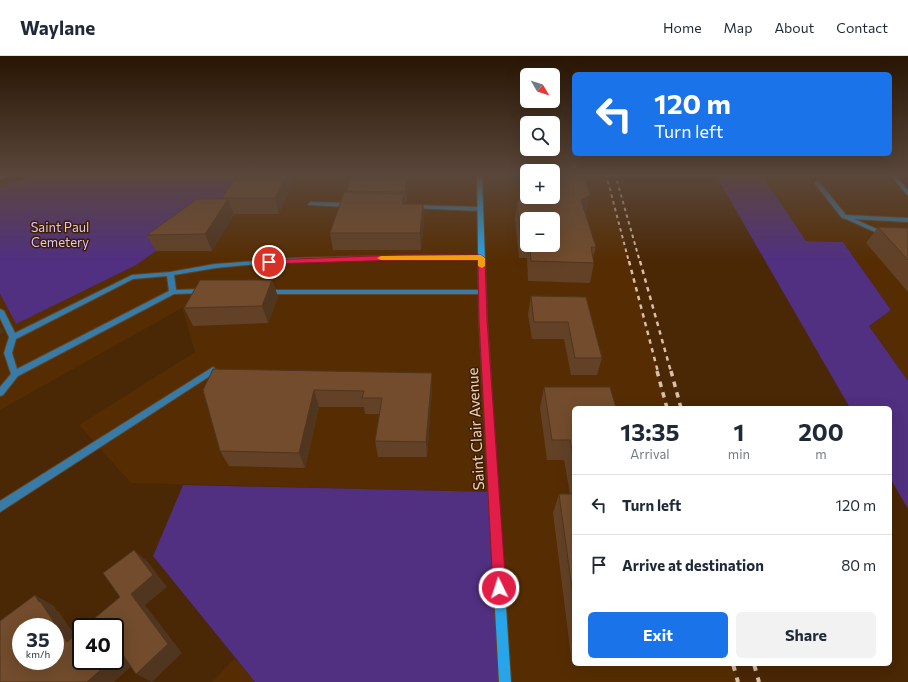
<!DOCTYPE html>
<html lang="en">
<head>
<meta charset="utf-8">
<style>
  :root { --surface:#fff; --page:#f2f2f3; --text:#1f2937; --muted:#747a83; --line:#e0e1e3; --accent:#1a73e8 }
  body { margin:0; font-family:Commissioner,sans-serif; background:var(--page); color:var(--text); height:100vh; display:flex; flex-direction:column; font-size:15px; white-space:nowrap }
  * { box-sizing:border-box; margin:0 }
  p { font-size:13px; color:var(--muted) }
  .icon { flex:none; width:22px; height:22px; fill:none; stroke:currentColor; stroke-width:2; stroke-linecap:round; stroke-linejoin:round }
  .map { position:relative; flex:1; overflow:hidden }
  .sheet { position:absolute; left:572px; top:350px; width:320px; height:260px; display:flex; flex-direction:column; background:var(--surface); border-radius:6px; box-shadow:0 4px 16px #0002 }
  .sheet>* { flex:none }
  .guide { position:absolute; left:572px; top:16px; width:320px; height:84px; border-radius:6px; box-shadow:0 4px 16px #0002; background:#1a73e8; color:#fff; overflow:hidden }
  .needle { width:26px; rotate:129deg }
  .buttons { position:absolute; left:520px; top:12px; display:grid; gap:8px }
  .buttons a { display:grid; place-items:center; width:40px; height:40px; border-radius:6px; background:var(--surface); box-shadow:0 4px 16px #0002; font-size:20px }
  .speed { position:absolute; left:12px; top:562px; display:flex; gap:8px; font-size:20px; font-weight:700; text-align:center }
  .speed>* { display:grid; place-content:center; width:52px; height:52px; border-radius:50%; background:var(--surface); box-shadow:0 4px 16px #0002; line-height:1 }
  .speed small { font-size:10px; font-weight:400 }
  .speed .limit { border:2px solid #111; border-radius:6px; background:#fff; color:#111 }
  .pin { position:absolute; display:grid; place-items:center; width:34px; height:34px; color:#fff; margin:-17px; border:2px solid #fff; border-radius:50%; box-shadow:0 1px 4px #0007 }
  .me { position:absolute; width:44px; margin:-22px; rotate:356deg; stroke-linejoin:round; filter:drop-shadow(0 0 3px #0008) }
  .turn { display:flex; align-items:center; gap:14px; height:84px; padding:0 16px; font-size:18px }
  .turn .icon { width:52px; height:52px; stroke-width:2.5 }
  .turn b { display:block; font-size:28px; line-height:34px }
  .eta { display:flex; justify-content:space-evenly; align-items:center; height:68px; text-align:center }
  .eta b { font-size:24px; font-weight:700; line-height:28px }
  .cta { display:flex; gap:8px; margin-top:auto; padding:8px 16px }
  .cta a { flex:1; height:46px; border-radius:6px; background:var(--accent); color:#fff; font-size:16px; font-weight:700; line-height:46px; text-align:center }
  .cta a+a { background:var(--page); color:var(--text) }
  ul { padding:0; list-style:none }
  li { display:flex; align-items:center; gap:12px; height:60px; padding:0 16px; border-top:1px solid var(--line) }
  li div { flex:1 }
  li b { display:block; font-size:15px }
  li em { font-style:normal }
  header { display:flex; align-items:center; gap:24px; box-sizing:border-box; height:56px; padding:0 20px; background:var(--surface); border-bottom:1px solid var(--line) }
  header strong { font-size:19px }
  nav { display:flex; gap:22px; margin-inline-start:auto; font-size:14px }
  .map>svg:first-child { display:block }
  .built { fill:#562d02; fill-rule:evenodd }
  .green { fill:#512f81 }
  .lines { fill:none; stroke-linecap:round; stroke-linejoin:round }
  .lane-casing { stroke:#634323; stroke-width:2 }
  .secondary-casing { stroke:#634323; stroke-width:2 }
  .lane { fill:#387ba6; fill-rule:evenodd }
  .secondary { fill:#28a4e8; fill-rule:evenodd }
  .rail-far3 { stroke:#d7c0ac; stroke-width:2; stroke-dasharray:3.5 3.5; stroke-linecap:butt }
  .rail-far2 { stroke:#d7c0ac; stroke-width:2.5; stroke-dasharray:4.5 4.5; stroke-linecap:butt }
  .rail-far1 { stroke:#d7c0ac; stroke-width:3.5; stroke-dasharray:5.5 5.5; stroke-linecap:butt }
  .rail { stroke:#d7c0ac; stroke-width:4; stroke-dasharray:7 7; stroke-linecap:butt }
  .wall { fill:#624126; fill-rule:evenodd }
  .shaded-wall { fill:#50351f }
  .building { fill:#724c2c; stroke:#50351f; fill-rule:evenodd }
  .route { fill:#e11d48; stroke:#92132f }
  .slow { fill:#f59e0b }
  .labels { text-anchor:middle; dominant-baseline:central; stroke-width:3; stroke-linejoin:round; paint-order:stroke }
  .far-park-label { font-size:13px; fill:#d7c7fa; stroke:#3f1d00 }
  .street-label { font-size:15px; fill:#e9d3c1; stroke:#3f1d00 }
</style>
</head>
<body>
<header>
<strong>Waylane</strong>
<nav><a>Home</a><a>Map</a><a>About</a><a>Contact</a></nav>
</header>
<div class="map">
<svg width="908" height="626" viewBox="0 0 908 626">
  <rect width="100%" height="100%" fill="#4a2705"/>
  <!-- built -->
  <path class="built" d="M266 118H527V141H553V118H606L667 352H574V608H733L738 626H505L494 436 131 427 79 369 195 296 182 252 0 354V238L16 268ZM527 163H553V189H527Z
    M769 118H892L908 137V325L869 270 891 254 843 186 806 185 763 121Z
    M235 602 255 626H212Z"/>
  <!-- green -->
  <path class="green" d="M45 118H266L136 209 16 268 0 238V129Z
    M715 118H769L763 121 806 185 843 186 891 254 869 270 908 325V453L890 422V352H850Z
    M183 429 494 436 505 626H255L153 500Z"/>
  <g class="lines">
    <!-- lane casing -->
    <g class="lane-casing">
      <path id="lane" d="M815 126H819L846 159 908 162V166L854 163 886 177 887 178 884 180 846 163 842 162 815 128Z
        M311 146 349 147 352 149 349 151 309 149 308 148Z
        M413 149 480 151 483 153 480 155 411 152V150Z
        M414 199 481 200 484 202 481 204C393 203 303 202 216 212 202 214 187 217 174 219L176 234 204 233 207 235 204 237 174 238 18 320 3 339 0 340V331L11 318 4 297 9 281 0 262V253L4 255 15 277 132 219 170 216 215 208 296 202ZM167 220 169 235 17 313 12 297 16 283 133 223Z
        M263 234H482L485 236 482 238H265L262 236Z
        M213 311 217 314 216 316 0 456V445Z"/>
    </g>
    <!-- secondary casing -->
    <g class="secondary-casing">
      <path id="secondary" d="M8 118H16L0 123V119Z
        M477 118H482L487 264 511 626H499L479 264Z
        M890 118H894L908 134V139L906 138Z"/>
    </g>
    <!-- lane -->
    <use href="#lane" class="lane"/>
    <!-- secondary -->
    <use href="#secondary" class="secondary"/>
    <!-- rail-far3 -->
    <path class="rail-far3" d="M606 118 629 206
      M615 118 640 206"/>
    <!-- rail-far2 -->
    <path class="rail-far2" d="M629 205 658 316
      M640 205 671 316"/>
    <!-- rail-far1 -->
    <path class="rail-far1" d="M657 315 667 352
      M671 315 681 352"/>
    <!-- rail -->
    <path class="rail" d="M733 608 738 626
      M754 608 759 626"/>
  </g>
  <!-- wall -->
  <path class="wall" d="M522 118H527V126H523Z
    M409 129 406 147 405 148H423L424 164 421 194H333L330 177 347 136V135Z
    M292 130 279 158H234V159L212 195H156L147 179 223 143 222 142Z
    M538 141H553L586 158 596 191 593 201 594 207 590 227 528 225 527 202H519L515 163 517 144H538ZM527 163 553 189H527Z
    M878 171 908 172V236L866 187Z
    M272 224 278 241 268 267 193 270 184 252Z
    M531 240 586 241 602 302 597 319H571L564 283H532L528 258Z
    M544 331 574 352V608H649H572L553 457 559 438H570L564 404H547L540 352Z
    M432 333 427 401H378L375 385 380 358H365L364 351H319L305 412 229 410 220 395 203 334Z"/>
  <!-- shaded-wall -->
  <path class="shaded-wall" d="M287 118H289L292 130 279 158 275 142Z
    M408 118 409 129 406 147 405 136Z
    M404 138 405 154 402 148Z
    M590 139 586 158 581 144Z
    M228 143 234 159 212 195 205 178Z
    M423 148 424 164 421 194 420 177Z
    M272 224 278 241 268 267 262 250Z
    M0 271 4 276 0 278Z
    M432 317V333L427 401 426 386Z
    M314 334 319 351 305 412 299 397Z
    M134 494 148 506 167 531 145 549 182 597 152 626 136 618 131 538Z
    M35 539 54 550 56 554 59 556 81 588 67 586Z
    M121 596 137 605 114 626H87L111 605H115V601Z"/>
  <!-- building -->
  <path class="building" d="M238 118H287L275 142H222Z
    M352 118H408L405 136 347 135Z
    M553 118H583L590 139 581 144 596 191H591L594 207 531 205 530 189H553V163H527V183H521L517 144H544L543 141H553Z
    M344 136 404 138 402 148H423L420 177H330Z
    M197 143H228L205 178 147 179Z
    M878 171 908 172V204Z
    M200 224H272L262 250 184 252Z
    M531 240 586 241 602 302H575L568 266H534Z
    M213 313 432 317 426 386 375 385 382 342H362L364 335 314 334 299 397 220 395 203 334Z
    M544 331H610L616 352H574V406L570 384H552Z
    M559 438H574V547Z
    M134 494 153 519 131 538 168 588 136 618 121 596 115 601V571H84L120 541 103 517Z
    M35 539 39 546 40 545 67 586 81 574V605H111L87 626H0V565ZM21 571H55V605H21Z"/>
  <!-- sky -->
  <linearGradient id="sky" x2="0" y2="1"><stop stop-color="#291503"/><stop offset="0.58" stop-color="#5a473b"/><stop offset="1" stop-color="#5a473b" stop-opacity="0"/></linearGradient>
  <rect width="908" height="205" fill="url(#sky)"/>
  <!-- route -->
  <path class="route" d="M399 199H481L485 202 487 264 506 532 504 536 499 538 495 536 493 532 479 264 478 204H399L269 208 266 206 269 204Z"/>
  <!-- slow -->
  <path class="slow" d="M481 199 485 202V210L482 212 478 210V204H381L377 202 381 200Z"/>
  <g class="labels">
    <!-- far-park labels -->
    <g class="far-park-label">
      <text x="60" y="171">Saint Paul<tspan x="60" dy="15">Cemetery</tspan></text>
    </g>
    <!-- street labels -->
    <g class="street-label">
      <text transform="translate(475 373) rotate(-93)">Saint Clair Avenue</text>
    </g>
  </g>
</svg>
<div class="buttons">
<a><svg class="needle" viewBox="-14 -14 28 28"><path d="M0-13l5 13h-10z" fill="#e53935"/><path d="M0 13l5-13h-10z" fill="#747a83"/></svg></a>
<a><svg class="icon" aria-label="search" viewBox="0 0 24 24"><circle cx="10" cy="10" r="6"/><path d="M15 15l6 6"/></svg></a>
<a>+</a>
<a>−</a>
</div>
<div class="speed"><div>35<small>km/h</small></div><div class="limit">40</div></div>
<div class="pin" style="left:269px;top:206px;background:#d93025"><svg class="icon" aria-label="arrive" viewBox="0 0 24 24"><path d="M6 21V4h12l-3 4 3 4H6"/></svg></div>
<svg class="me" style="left:499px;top:532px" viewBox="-20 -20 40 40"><circle r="17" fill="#e11d48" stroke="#fff" stroke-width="3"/><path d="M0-11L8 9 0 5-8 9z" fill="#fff"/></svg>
<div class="guide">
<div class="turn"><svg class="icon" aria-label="left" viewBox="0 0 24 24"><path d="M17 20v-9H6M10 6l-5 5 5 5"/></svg><div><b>120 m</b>Turn left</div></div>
</div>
<section class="sheet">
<div class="eta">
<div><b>13:35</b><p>Arrival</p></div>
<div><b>1</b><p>min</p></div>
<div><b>200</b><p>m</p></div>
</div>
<ul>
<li><svg class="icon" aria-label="left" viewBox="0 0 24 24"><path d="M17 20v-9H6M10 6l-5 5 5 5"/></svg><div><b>Turn left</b></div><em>120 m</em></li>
<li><svg class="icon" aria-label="arrive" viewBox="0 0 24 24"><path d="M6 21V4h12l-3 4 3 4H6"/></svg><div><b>Arrive at destination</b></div><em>80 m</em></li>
</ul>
<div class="cta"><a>Exit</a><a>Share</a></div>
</section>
</div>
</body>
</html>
